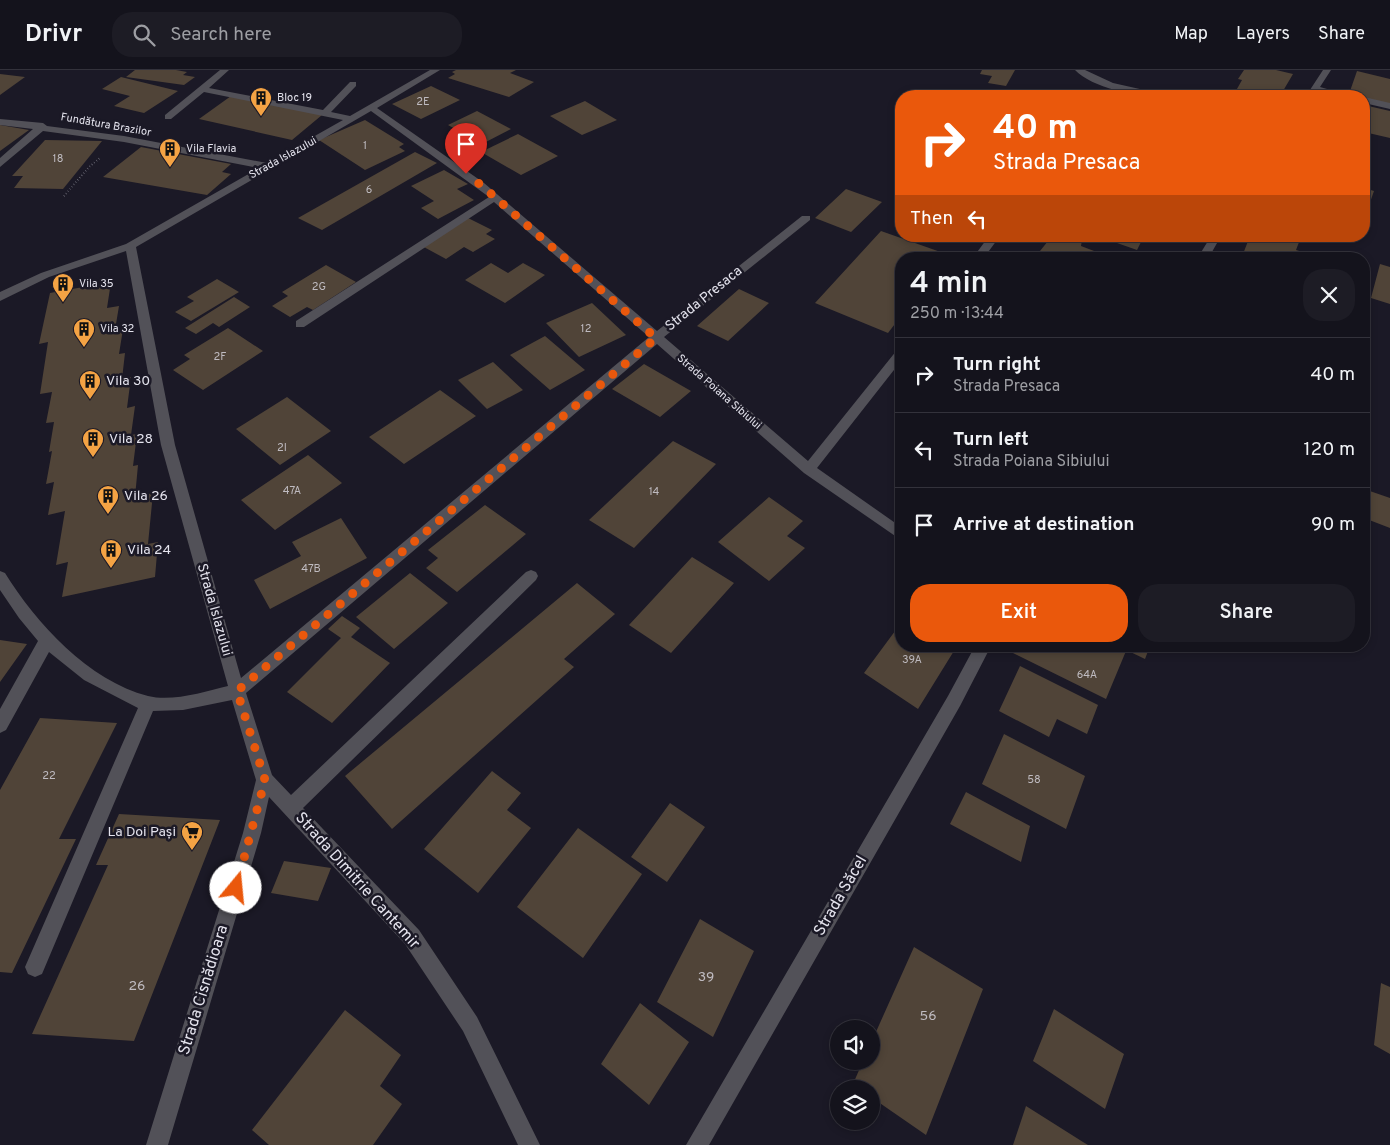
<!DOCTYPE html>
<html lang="en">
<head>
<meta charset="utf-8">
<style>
  :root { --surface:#14131c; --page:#1d1c25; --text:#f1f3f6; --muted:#9d9ea3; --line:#33323b; --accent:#ea580c }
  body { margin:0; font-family:Overpass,sans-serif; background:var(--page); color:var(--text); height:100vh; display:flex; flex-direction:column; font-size:19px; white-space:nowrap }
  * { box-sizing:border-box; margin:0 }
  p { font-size:16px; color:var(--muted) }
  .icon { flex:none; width:28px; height:28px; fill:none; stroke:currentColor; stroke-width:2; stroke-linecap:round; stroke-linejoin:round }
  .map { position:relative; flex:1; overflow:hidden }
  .panel { position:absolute; left:895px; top:182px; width:475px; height:400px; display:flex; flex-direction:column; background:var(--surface); border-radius:20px; box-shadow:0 2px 8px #0003,0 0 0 1px var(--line) }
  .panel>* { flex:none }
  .guide { position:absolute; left:895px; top:20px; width:475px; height:152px; border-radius:20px; box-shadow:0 2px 8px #0003,0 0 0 1px var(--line); background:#ea580c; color:#fff; overflow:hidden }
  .buttons { position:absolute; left:830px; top:950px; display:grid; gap:10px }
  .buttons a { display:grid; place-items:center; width:50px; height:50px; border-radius:50%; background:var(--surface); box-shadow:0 2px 8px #0003,0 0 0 1px var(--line); font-size:25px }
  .pin { position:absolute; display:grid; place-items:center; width:42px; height:42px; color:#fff; margin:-51px -21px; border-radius:50% 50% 50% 0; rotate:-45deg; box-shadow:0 0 5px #0007 }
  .pin .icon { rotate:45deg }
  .me { position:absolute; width:55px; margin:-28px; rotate:17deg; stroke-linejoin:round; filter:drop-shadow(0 0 4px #0008) }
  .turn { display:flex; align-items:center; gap:18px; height:105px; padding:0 15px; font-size:22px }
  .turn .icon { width:65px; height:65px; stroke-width:2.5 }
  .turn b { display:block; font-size:35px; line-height:42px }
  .then { display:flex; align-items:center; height:48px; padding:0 15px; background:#0003; gap:10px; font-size:19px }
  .round { display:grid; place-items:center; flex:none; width:52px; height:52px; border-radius:20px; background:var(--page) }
  .head { display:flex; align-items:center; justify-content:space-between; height:85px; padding:0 15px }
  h1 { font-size:30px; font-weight:600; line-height:38px }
  .primary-button { display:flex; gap:10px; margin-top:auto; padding:10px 15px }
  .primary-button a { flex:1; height:58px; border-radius:20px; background:var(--accent); color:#fff; font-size:20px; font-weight:600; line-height:58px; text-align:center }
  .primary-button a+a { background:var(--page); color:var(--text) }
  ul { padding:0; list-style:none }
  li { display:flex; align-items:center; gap:15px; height:75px; padding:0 15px; border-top:1px solid var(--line) }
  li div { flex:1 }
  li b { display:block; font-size:19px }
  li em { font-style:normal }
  header { display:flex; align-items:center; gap:30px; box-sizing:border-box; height:70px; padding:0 25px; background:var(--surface); border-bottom:1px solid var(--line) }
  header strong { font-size:24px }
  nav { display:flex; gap:28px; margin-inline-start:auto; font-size:18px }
  .search { width:350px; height:45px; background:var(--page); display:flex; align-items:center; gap:12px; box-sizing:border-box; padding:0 18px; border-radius:20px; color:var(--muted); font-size:19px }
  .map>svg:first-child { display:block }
  .building { fill:#504438 }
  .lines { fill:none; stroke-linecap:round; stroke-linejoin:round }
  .path { stroke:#84838e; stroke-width:2; stroke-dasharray:0.5 2.5; stroke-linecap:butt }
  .minor { fill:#525158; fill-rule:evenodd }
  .route { stroke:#ea580c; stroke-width:9; stroke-dasharray:0 16.2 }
  .labels { text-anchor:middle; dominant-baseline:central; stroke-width:5; stroke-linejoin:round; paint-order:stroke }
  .far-poi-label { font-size:11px; fill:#e4e3ed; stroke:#1b1926; text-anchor:start }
  .number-label { font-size:11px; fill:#bfbbc0 }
  .far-street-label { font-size:11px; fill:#e4e3ed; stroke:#1b1926 }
  .street-label { font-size:14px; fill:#e4e3ed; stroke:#1b1926 }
  .poi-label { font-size:14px; fill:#e4e3ed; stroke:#1b1926; text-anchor:start }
  .near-number-label { font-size:14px; fill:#bfbbc0 }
  .near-street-label { font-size:16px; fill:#e4e3ed; stroke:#1b1926 }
</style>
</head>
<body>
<header>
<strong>Drivr</strong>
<div class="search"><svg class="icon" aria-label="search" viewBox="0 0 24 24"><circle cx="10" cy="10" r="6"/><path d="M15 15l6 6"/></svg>Search here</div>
<nav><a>Map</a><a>Layers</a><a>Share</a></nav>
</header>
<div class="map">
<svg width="1390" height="1075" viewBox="0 0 1390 1075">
  <rect width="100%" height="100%" fill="#1b1926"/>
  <!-- building -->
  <path class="building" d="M135 0H176L187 2 183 5 195 7 184 15 126 7Z
    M456 0H516L510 3 534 12 509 27 448 8 455 4 452 2Z
    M982 0H1015L1006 16 988 13 992 6 980 4Z
    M1244 0H1276L1293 4 1283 21H1285L1283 26H1233L1242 10 1238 9Z
    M1357 1 1390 9V34L1349 24Z
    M0 4 25 7 0 25Z
    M121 7 178 21 144 43 114 36 130 26 102 19Z
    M431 16 460 30 421 49 392 34Z
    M231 26 322 45 292 70 199 49Z
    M585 31 617 50 582 65 550 46Z
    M1364 35 1390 41V68L1364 62Z
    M477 41 511 59 482 74 448 55Z
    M365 50 404 74 399 77 405 81 365 100 319 70Z
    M0 55 29 60 0 81Z
    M518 64 558 86 521 105 481 82Z
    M45 70 102 71 63 119 14 118 23 106H12Z
    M141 77 231 94 222 102 231 104 207 125 103 107Z
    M415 82 437 93 322 160 298 148Z
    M444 100 468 114 457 119 474 130 438 149 421 138 434 131 411 116Z
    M1364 118 1374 121 1367 141 1364 140Z
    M846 119 882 132 851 162 815 148Z
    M468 148 492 160 486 164 495 169 473 182 464 177 446 189 422 176Z
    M881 161 949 185 947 189H901V246L888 263 815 233Z
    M1052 166H1072L1082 170 1081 176 1115 189H1062L1040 181Z
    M1097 166H1144L1137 180Z
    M1250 166 1301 167 1296 180 1325 189H1259L1243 184Z
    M491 193 508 203 523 193 545 205 505 233 465 210Z
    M1380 194 1390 197V234L1371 228Z
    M326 195 356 212 313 240 307 237 290 247 272 236 288 226 282 222Z
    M217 209 239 222 191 251 175 242 194 231 187 227Z
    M111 212 107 238 119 236 115 260 123 259 119 284 125 283 122 309 131 307 127 338 135 336 131 365 137 364 133 396 138 395 135 427 153 423 148 474 158 472 155 507 62 527 68 492 56 495 65 441 48 445 54 412 46 414 52 381 49 382 54 352 46 353 52 322 40 324 48 272 39 274 50 223Z
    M739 219 769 233 728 271 697 256Z
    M234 227 250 237 219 257 213 253 196 264 185 258Z
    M592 233 626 265 579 287 546 253Z
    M228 258 263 281 203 320 173 300 190 289 184 285Z
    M545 266 585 300 550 320 510 285Z
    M493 292 523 320 487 339 458 310Z
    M644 294 691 321 660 347 612 319Z
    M440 320 476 346 404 394 369 367Z
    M287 327 331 361 280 395 236 359Z
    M673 371 716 394 634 478 589 450Z
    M308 385 342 413 275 460 241 430Z
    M1364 419 1390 428V458L1364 448Z
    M769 427 803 451 787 466 805 478 769 511 718 472Z
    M485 435 526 464 457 522 426 498 438 488 428 480Z
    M341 448 367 488 270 539 254 510 301 486 292 472Z
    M692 487 734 513 671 583 629 555Z
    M410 503 448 533 394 579 356 547Z
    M577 513 615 544 564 589 574 597 392 759 345 706Z
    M342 546 360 558 351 567 390 593 332 653 287 622 341 568 328 559Z
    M901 553V576H957L918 639 864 603Z
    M0 570 27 574 0 612Z
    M1014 576H1116L1126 581 1106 629 1011 582Z
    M1118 576H1150L1145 589Z
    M1020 596 1098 635 1087 664 1057 649 1049 667 999 641Z
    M40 648 117 653 59 769H76L12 903 0 902V720Z
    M1004 664 1085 706 1066 759 982 714Z
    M492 701 521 723 507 740 531 758 478 823 424 779Z
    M966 722 1030 756 1021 792 950 754Z
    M670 733 705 757 667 812 631 787Z
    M119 744 220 750 134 971 32 964 108 795H96Z
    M578 758 642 804 583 888 517 837Z
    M284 791 331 798 318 831 271 823Z
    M700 849 754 881 713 967 657 932Z
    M914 877 983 919 926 1065 871 1027V1019H860L853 1014 863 991H871V973Z
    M1381 913 1390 917V984L1374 975Z
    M640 933 689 972 649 1035 601 994Z
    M1054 939 1124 984 1105 1039 1033 991Z
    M345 940 401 985 380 1016 402 1034 373 1075H269L252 1060Z
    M1026 1036 1083 1072 1088 1075H1013Z"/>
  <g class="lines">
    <!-- path -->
    <path class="path" d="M64 126 89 97 100 88"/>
    <!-- minor -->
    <path class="minor" d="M220 0H229L209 18 323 40 350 12H356V16L331 42 350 46 430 0H440L377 38 484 113 657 261 802 146H810V150L664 267 808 391 897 280 901 279V291L817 398 901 457V470L804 403 657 274 246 623 272 705 291 725 526 502 531 500 536 502 538 506 536 510 303 738 419 860 477 947 540 1075H518L463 961 405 874 269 727 261 763 168 1075H146L243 763 256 710 232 630 183 640 153 641 42 904 35 907 28 904 25 897 138 638 84 610 49 582 6 660 0 663V639L38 571 19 548 0 520V501L5 503C36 553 89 611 148 626 172 632 204 622 228 616L161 375 126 181 49 207 0 231V222L41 203 126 174 259 98 124 72 43 61 0 97V88L33 59 0 55V49L43 53 47 56 124 66 267 93 343 50 204 22 171 49H165V45ZM371 41 489 127 296 251V257H304L494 132 649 267 241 608 175 375 136 177Z
      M1075 0H1085L1113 13 1171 26C1145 28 1094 20 1075 0Z
      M1323 0H1331L1320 17 1352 26H1338L1317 21 1314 26H1306Z
      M1364 27 1390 33V39L1364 33Z
      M989 166H1000L983 189H972Z
      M1211 166H1221L1208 189H1197Z
      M975 576H991L960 636 709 1075H686L948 626Z"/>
  </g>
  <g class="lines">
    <!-- route -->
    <path class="route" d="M236 818 265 710 237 621 656 268 481 115 466 104"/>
  </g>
  <!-- icons -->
  <defs>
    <g id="building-pin" transform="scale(1.125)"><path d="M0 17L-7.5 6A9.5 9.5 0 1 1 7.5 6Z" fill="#f4a344" stroke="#1b1926"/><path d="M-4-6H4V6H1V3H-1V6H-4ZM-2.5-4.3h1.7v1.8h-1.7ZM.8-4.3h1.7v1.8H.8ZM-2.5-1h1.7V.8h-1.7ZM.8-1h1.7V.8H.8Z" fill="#111"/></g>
    <g id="supermarket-pin" transform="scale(1.125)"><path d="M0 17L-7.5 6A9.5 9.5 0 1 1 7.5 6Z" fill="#f4a344" stroke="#1b1926"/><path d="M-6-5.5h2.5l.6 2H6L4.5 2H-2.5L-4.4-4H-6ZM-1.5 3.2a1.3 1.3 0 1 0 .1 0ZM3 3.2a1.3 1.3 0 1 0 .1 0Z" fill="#111"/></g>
  </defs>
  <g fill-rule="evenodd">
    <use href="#building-pin" x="261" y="28"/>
    <use href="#building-pin" x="170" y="79"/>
    <use href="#building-pin" x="63" y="214"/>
    <use href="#building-pin" x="84" y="259"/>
    <use href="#building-pin" x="90" y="311"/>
    <use href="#building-pin" x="93" y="369"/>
    <use href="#building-pin" x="108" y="426"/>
    <use href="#building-pin" x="111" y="480"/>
    <use href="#supermarket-pin" x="192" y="762"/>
  </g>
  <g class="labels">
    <!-- far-poi labels -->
    <g class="far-poi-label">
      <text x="277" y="28">Bloc 19</text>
      <text x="186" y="79">Vila Flavia</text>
      <text x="79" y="214">Vila 35</text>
      <text x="100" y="259">Vila 32</text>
    </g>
    <!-- number labels -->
    <g class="number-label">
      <text x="423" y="32">2E</text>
      <text x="365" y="76">1</text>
      <text x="58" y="89">18</text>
      <text x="369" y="120">6</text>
      <text x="319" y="217">2G</text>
      <text x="586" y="259">12</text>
      <text x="220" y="287">2F</text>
      <text x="282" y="378">2I</text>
      <text x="292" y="421">47A</text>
      <text x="654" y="422">14</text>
      <text x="311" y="499">47B</text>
      <text x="912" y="590">39A</text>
      <text x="1087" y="605">64A</text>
      <text x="49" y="706">22</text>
      <text x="1034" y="710">58</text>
    </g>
    <!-- far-street labels -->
    <g class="far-street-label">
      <text transform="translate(106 55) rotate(10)">Fundătura Brazilor</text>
      <text transform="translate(283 88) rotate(-29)">Strada Islazului</text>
      <text transform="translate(719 322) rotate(41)">Strada Poiana Sibiului</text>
    </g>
    <!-- street labels -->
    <g class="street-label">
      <text transform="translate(704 229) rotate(-39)">Strada Presaca</text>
      <text transform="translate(214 540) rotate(74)">Strada Islazului</text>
    </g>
    <!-- poi labels -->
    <g class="poi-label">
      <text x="106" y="311">Vila 30</text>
      <text x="109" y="369">Vila 28</text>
      <text x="124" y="426">Vila 26</text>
      <text x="127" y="480">Vila 24</text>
      <text x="176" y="762" text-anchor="end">La Doi Pași</text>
    </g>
    <!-- near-number labels -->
    <g class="near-number-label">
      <text x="706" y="907">39</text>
      <text x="137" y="916">26</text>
      <text x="928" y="946">56</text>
    </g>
    <!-- near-street labels -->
    <g class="near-street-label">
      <text transform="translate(357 811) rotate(48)">Strada Dimitrie Cantemir</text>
      <text transform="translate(841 826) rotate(-60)">Strada Săcel</text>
      <text transform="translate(204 920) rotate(-73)">Strada Cisnădioara</text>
    </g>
  </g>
</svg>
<div class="buttons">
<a><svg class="icon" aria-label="sound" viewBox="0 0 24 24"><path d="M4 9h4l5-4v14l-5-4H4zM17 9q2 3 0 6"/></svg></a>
<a><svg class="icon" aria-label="layers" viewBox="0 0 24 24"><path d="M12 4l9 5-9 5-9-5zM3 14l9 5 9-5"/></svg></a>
</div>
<div class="pin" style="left:466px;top:104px;background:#d93025"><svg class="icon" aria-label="arrive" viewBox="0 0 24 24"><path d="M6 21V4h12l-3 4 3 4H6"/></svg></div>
<svg class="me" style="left:236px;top:818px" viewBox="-20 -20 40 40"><circle r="19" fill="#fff"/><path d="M0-13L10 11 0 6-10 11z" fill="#ea580c"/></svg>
<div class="guide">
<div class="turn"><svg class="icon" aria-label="right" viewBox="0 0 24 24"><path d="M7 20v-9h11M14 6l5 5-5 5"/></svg><div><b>40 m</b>Strada Presaca</div></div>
<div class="then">Then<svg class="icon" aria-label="left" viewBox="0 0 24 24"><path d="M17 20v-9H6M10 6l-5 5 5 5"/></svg></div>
</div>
<section class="panel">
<div class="head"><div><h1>4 min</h1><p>250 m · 13:44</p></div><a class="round"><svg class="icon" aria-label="close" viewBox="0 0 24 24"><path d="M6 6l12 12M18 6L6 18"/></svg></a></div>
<ul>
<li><svg class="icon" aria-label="right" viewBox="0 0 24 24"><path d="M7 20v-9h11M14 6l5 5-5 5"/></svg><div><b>Turn right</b><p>Strada Presaca</p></div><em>40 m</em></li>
<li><svg class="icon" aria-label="left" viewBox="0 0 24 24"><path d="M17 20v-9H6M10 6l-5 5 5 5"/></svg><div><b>Turn left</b><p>Strada Poiana Sibiului</p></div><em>120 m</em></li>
<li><svg class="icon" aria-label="arrive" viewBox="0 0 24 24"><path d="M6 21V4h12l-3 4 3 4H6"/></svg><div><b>Arrive at destination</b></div><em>90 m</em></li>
</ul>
<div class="primary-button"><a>Exit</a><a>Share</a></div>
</section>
</div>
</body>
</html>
